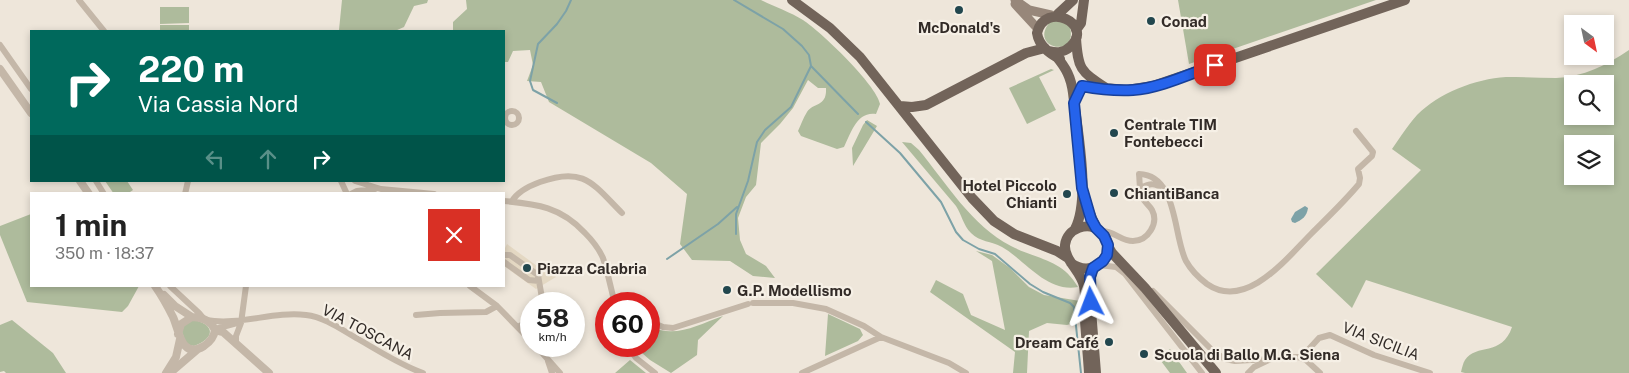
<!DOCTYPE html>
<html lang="it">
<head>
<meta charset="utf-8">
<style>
  :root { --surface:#fff; --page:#f2f2f2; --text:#222; --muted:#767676 }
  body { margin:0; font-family:"Public Sans",sans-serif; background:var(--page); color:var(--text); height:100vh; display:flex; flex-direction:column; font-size:19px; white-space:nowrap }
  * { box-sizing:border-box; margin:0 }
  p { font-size:16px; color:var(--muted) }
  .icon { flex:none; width:28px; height:28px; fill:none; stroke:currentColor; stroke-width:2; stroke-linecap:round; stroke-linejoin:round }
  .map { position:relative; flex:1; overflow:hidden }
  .drawer { position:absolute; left:30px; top:192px; width:475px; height:95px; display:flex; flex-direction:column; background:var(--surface); border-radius:0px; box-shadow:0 2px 8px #0003 }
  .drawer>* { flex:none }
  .top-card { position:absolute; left:30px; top:30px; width:475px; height:152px; border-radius:0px; box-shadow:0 2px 8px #0003; background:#00695c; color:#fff; overflow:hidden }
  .needle { width:32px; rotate:147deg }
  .buttons { position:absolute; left:1564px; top:15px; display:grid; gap:10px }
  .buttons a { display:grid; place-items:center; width:50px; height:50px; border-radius:0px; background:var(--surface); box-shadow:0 2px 8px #0003; font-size:25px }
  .speed { position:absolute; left:520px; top:292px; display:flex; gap:10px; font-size:25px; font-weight:700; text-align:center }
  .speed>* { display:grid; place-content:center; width:65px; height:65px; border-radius:50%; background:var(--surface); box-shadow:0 2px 8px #0003; line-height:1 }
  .speed small { font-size:12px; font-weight:400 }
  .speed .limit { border:8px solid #d22; background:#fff; color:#111 }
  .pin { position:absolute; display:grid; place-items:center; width:42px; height:42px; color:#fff; margin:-21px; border-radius:10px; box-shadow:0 2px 8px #0006 }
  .me { position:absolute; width:55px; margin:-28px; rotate:357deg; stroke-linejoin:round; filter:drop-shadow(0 0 4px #0008) }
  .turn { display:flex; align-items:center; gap:18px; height:105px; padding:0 25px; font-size:22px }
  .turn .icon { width:65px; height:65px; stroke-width:2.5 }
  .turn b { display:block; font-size:35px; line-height:42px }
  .lanes { display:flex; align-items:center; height:48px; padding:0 25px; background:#0003; justify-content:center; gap:25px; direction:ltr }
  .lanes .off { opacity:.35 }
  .round { display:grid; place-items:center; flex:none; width:52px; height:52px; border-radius:0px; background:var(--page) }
  .headline { display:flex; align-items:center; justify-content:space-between; height:85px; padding:0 25px }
  h1 { font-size:30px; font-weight:700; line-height:38px }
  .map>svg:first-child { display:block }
  .green { fill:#aebb9c; fill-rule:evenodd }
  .plaza { fill:#e4d8c3 }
  .water { fill:#7da2a7 }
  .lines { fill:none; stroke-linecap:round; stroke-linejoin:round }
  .stream { stroke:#7da2a7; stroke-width:2 }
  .minor { stroke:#c4b7a8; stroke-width:6 }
  .tertiary { stroke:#c4b7a8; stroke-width:8 }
  .secondary { stroke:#97877a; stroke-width:9 }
  .primary { stroke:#72645a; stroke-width:10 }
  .route-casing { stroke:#184099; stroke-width:12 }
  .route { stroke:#2563eb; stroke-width:9 }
  .poi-dot { fill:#22474e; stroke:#f6f0e6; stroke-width:2 }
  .labels { text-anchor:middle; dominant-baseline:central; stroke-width:4.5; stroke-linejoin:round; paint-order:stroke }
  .poi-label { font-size:15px; font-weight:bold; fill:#322b27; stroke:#f6f0e6; text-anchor:start }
  .street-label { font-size:15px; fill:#322b27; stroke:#f6f0e6 }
</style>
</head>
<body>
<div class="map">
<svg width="1629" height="373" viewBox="0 0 1629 373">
  <rect width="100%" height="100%" fill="#eee6da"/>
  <!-- green -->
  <path class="green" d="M342 0H428L427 3 414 6 404 27 395 31H343L339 30Z
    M466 0H761C775 7 790 12 803 20 820 31 877 85 880 104L876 114C857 111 851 133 844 147L837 149 801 136 798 131C801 125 803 118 807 112 814 102 827 107 826 88H818L808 80 793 108 780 124 761 143 756 185 746 197 738 218 740 240 746 254 766 266 775 278 753 276 730 261 692 260 680 244 687 194 651 163 549 102 541 82 527 81 533 65 530 50 513 51 508 62H504V31H453V22L467 9Z
    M1178 0H1376L1189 64Z
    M160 7H189V23L160 24Z
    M1052 20 1069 24C1082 61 1024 48 1052 20Z
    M160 25H189V31H160Z
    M1629 50V373H1465L1461 372C1462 368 1463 363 1465 360 1476 343 1502 357 1512 327L1366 280 1352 308 1316 274 1421 170 1392 149C1400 138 1407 126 1417 115 1439 93 1475 79 1506 77 1523 77 1539 78 1556 78 1583 77 1607 65 1629 50ZM1572 84H1605V116H1572ZM1572 144H1605V176H1572Z
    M1051 69 1054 70 1039 77 1056 110 1027 124 1009 88Z
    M867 120 877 126 853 166 852 148 863 125Z
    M902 142 911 143 919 150C946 183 972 226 1011 246 1038 260 1062 259 1078 287 1047 293 1025 260 1002 247 991 241 980 242 971 233 963 225 962 215 956 206Z
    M105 181H127L133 190 127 194H114Z
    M31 214V286H139L128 306 122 312 27 302 0 235V226Z
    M976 251 992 255 1010 268 1029 287 1044 295 1080 301 1081 321 1067 325 1047 323 1029 331 1027 373H1013L1015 352 930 292 936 280 963 294 971 315 1005 330 992 261Z
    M828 314 860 329 863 335 858 341 825 356Z
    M723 316 698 340 697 355 671 373 650 360 634 346H649V326C675 339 697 325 723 316Z
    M12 320 53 353 66 373H6L4 371 0 372V325Z
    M195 320C217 326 213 339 194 346L186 344 181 329 186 322Z
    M1170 349 1187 373H1170L1158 357Z
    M630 360 646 373H615Z"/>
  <!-- plaza -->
  <path class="plaza" d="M507 244 537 266 541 261 550 269 556 277 536 289 504 266V250Z"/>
  <!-- water -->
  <path class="water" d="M1305 206 1308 208C1307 216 1302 220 1295 223L1292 222 1291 219 1295 212Z"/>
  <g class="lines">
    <!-- stream -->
    <path class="stream" d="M734 0 783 29 802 46 809 55 811 66 858 114
      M557 103 533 90 530 81 538 44 557 24 566 11 571 0
      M866 122 900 153 941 202 956 232 963 240 979 249 995 254 1030 284 1043 292 1070 303 1074 307 1081 373
      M736 234V214L748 181 757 142 765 130 791 107 811 66
      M667 259 718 224 737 207"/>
    <!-- minor -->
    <path class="minor" d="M79 0 104 31
      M0 45 31 89
      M505 118a7 7 0 1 1 14 0a7 7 0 1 1-14 0Z
      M96 181 104 194
      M341 181 347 194
      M355 181 381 189 434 194
      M1141 188C1150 183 1155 183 1163 189
      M185 194 188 181
      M351 194 357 191 375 189
      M504 201C537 204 561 207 585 233 592 240 599 249 603 258 608 273 611 289 615 304
      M512 201C518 191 529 186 540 182 584 166 593 184 622 213
      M1100 231C1114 230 1120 241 1133 241 1148 241 1159 223 1152 210 1149 205 1144 202 1142 197 1139 191 1140 181 1139 174 1178 175 1173 236 1186 261 1191 270 1199 278 1207 284 1246 311 1287 258 1311 234 1327 218 1344 202 1359 184L1360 178 1358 169 1372 156 1373 152 1356 131
      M504 255H510L538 275 543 304
      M504 262 529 280 539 281
      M1099 265 1116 267 1125 274 1202 373
      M170 286 199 313 204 319
      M470 286 497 306 531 341
      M1153 291 1213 351 1225 359 1235 361 1298 357 1306 360 1320 373
      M753 303H793L826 309 864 326 881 337 949 363 966 373
      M416 315 440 313 486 312 497 306
      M206 320C239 326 273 311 306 315 325 317 342 330 358 339 379 351 400 365 423 373
      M649 321 663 327 673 328 748 304
      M518 327 531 319
      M215 329 237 323
      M236 344V336L241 323 246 286
      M536 346 560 373
      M627 346 636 358 655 373
      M1303 359 1308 350 1319 338 1330 335 1374 355 1430 373
      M548 361 552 373
      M802 373 881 337
      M1248 373 1254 367 1271 359"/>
    <!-- tertiary -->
    <path class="tertiary" d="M0 69 31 113
      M80 181 89 194
      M155 286C162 296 168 307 173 317 179 330 181 360 204 346 210 342 214 337 215 330 211 321 202 317 192 317L181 324 178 334
      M164 295 175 306 192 317
      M215 330 223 332 269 373
      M166 373 176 357 180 339
      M170 373 198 349"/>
    <!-- secondary -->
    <path class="secondary" d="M1015 0 1029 10 1051 15
      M1015 4 1038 29"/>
    <!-- primary -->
    <path class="primary" d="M792 0 830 28 860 57 972 198 994 221 1014 234 1057 251 1068 258
      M1058 14 1073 0
      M1076 30 1081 23 1084 0
      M1076 38C1078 69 1080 71 1106 88
      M1049 51C1057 53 1064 53 1071 46 1094 24 1045 0 1037 33 1039 46 1049 53 1060 59
      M1056 56C1066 68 1071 77 1073 93 1077 128 1091 198 1075 229
      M1082 86 1127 90 1153 86 1405 0
      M900 106 912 107 926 105 1026 53 1045 48
      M1084 199 1096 228
      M1108 246 1112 253 1145 288 1216 373
      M1071 263C1095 281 1122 250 1100 231 1088 221 1067 228 1065 245 1064 260 1081 271 1084 286 1086 297 1085 309 1085 320 1086 338 1088 355 1089 373
      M1093 268 1089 285 1096 373"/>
  </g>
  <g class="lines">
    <!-- route casing -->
    <g class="route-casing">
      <path id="route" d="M1091 302 1090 277 1093 268 1103 261 1107 255 1108 245 1104 236 1096 228 1091 219 1082 188 1074 103 1082 86C1098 89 1117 91 1133 90 1160 88 1189 74 1215 65"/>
    </g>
    <!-- route -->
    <use href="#route" class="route"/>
  </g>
  <!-- markers -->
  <g class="poi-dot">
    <circle cx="959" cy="10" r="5"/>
    <circle cx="1151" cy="21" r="5"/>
    <circle cx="1114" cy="133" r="5"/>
    <circle cx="1114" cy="193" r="5"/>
    <circle cx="1067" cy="194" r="5"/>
    <circle cx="527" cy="268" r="5"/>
    <circle cx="727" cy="290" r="5"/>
    <circle cx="1109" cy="342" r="5"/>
    <circle cx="1144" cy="354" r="5"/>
  </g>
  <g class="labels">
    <!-- poi labels -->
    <g class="poi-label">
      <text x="1161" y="21">Conad</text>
      <text x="959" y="27" text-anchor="middle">McDonald's</text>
      <text x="1124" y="124">Centrale TIM<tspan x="1124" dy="17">Fontebecci</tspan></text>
      <text x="1057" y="185" text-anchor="end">Hotel Piccolo<tspan x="1057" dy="17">Chianti</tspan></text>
      <text x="1124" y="193">ChiantiBanca</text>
      <text x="537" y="268">Piazza Calabria</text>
      <text x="737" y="290">G.P. Modellismo</text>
      <text x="1099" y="342" text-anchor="end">Dream Café</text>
      <text x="1154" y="354">Scuola di Ballo M.G. Siena</text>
    </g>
    <!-- street labels -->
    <g class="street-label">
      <text transform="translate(368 332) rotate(28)">VIA TOSCANA</text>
      <text transform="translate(1381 341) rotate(21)">VIA SICILIA</text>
    </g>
  </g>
</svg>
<div class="buttons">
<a><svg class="needle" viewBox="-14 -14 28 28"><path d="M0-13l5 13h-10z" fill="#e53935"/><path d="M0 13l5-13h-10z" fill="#767676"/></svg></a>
<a><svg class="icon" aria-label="search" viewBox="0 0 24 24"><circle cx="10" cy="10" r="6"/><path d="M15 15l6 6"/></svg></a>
<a><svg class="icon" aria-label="layers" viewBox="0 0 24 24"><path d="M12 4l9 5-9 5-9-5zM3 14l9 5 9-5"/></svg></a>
</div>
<div class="speed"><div>58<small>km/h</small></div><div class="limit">60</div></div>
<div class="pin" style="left:1215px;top:65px;background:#d93025"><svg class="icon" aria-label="arrive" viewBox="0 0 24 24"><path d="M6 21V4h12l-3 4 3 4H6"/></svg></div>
<svg class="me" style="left:1091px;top:302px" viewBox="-20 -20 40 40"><path d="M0-17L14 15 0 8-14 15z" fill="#2563eb" stroke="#fff" stroke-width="4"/></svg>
<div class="top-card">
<div class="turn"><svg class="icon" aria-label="right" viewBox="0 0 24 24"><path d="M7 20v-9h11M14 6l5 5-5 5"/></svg><div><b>220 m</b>Via Cassia Nord</div></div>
<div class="lanes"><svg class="icon off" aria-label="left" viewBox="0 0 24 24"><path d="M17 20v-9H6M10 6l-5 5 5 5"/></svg><svg class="icon off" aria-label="ahead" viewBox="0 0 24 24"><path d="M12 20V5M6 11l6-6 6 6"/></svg><svg class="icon" aria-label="right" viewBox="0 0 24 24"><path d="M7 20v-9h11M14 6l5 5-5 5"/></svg></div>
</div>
<section class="drawer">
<div class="headline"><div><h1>1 min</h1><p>350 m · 18:37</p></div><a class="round" style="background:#d93025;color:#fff"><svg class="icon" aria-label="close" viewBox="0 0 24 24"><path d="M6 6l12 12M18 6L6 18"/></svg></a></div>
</section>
</div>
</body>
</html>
